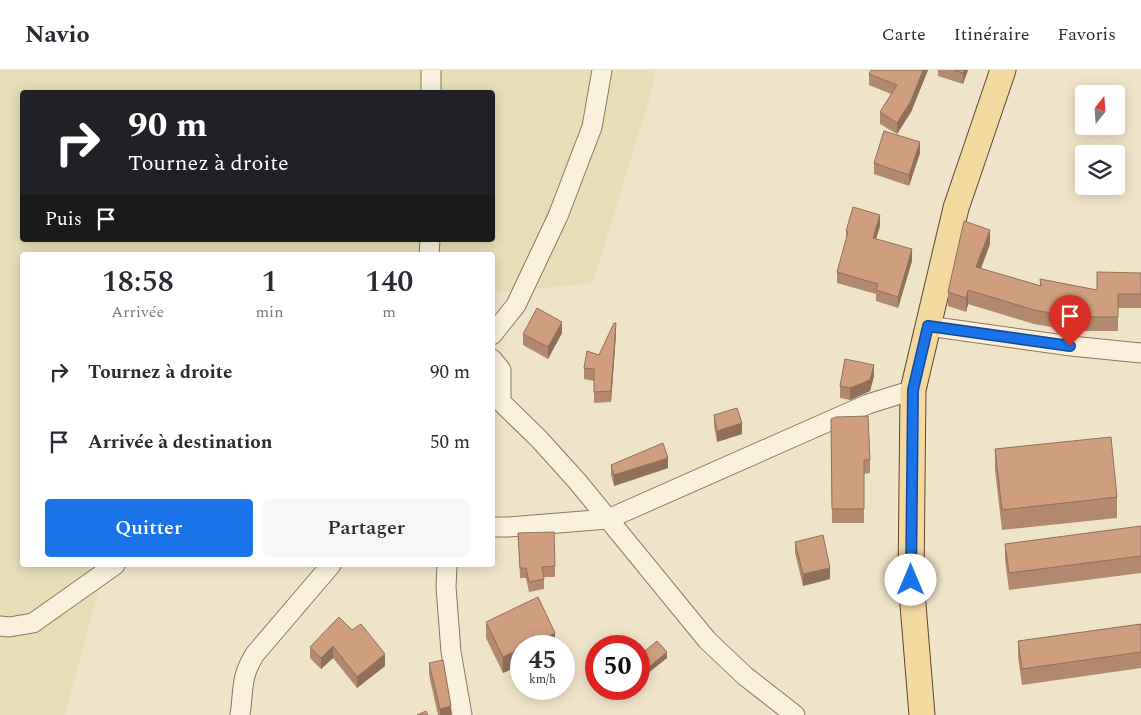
<!DOCTYPE html>
<html lang="fr">
<head>
<meta charset="utf-8">
<style>
  :root { --surface:#fff; --page:#f7f7f7; --text:#2b2b33; --muted:#7c7c81; --line:#e1e1e2; --accent:#1a73e8 }
  body { margin:0; font-family:Spectral,serif; background:var(--page); color:var(--text); height:100vh; display:flex; flex-direction:column; font-size:19px; white-space:nowrap }
  * { box-sizing:border-box; margin:0 }
  p { font-size:16px; color:var(--muted) }
  .icon { flex:none; width:28px; height:28px; fill:none; stroke:currentColor; stroke-width:2; stroke-linecap:round; stroke-linejoin:round }
  .map { position:relative; flex:1; overflow:hidden }
  .drawer { position:absolute; left:20px; top:182px; width:475px; height:315px; display:flex; flex-direction:column; background:var(--surface); border-radius:5px; box-shadow:0 2px 12px #0003 }
  .drawer>* { flex:none }
  .hud { position:absolute; left:20px; top:20px; width:475px; height:152px; border-radius:5px; box-shadow:0 2px 12px #0003; background:#202124; color:#fff; overflow:hidden }
  .needle { width:32px; rotate:17deg }
  .tools { position:absolute; left:1075px; top:15px; display:grid; gap:10px }
  .tools a { display:grid; place-items:center; width:50px; height:50px; border-radius:5px; background:var(--surface); box-shadow:0 2px 12px #0003; font-size:25px }
  .speed { position:absolute; left:510px; top:565px; display:flex; gap:10px; font-size:25px; font-weight:700; text-align:center }
  .speed>* { display:grid; place-content:center; width:65px; height:65px; border-radius:50%; background:var(--surface); box-shadow:0 2px 12px #0003; line-height:1 }
  .speed small { font-size:12px; font-weight:400 }
  .speed .limit { border:8px solid #d22; background:#fff; color:#111 }
  .pin { position:absolute; display:grid; place-items:center; width:42px; height:42px; color:#fff; margin:-51px -21px; border-radius:50% 50% 50% 0; rotate:-45deg; box-shadow:0 0 5px #0007 }
  .pin .icon { rotate:45deg }
  .me { position:absolute; width:55px; margin:-28px; rotate:0deg; stroke-linejoin:round; filter:drop-shadow(0 0 4px #0008) }
  .turn { display:flex; align-items:center; gap:18px; height:105px; padding:0 25px; font-size:22px }
  .turn .icon { width:65px; height:65px; stroke-width:2.5 }
  .turn b { display:block; font-size:35px; line-height:42px }
  .then { display:flex; align-items:center; height:48px; padding:0 25px; background:#0003; gap:10px; font-size:19px }
  .eta { display:flex; justify-content:space-evenly; align-items:center; height:85px; text-align:center }
  .eta b { font-size:30px; font-weight:600; line-height:35px }
  .action { display:flex; gap:10px; margin-top:auto; padding:10px 25px }
  .action a { flex:1; height:58px; border-radius:5px; background:var(--accent); color:#fff; font-size:20px; font-weight:600; line-height:58px; text-align:center }
  .action a+a { background:var(--page); color:var(--text) }
  ul { padding:0; list-style:none }
  li { display:flex; align-items:center; gap:15px; height:70px; padding:0 25px }
  li div { flex:1 }
  li b { display:block; font-size:19px }
  li em { font-style:normal }
  header { display:flex; align-items:center; gap:30px; box-sizing:border-box; height:70px; padding:0 25px; background:var(--surface); border-bottom:1px solid var(--line) }
  header strong { font-size:24px }
  nav { display:flex; gap:28px; margin-inline-start:auto; font-size:18px }
  .map>svg:first-child { display:block }
  .farmland { fill:#e6deb5; fill-rule:evenodd }
  .lines { fill:none; stroke-linecap:round; stroke-linejoin:round }
  .minor-casing { stroke:#8d765c; stroke-width:21 }
  .major-casing { stroke:#5b4430; stroke-width:27 }
  .minor { stroke:#faf1dc; stroke-width:19 }
  .major { stroke:#f3d9a0; stroke-width:25 }
  .wall { fill:#b2896c }
  .shaded-wall { fill:#916f58 }
  .building { fill:#cf9f7d; stroke:#916f58 }
  .route-casing { stroke:#114b97; stroke-width:12 }
  .route { stroke:#1a73e8; stroke-width:9 }
</style>
</head>
<body>
<header>
<strong>Navio</strong>
<nav><a>Carte</a><a>Itinéraire</a><a>Favoris</a></nav>
</header>
<div class="map">
<svg width="1141" height="645" viewBox="0 0 1141 645">
  <rect width="100%" height="100%" fill="#f0e4c8"/>
  <!-- farmland -->
  <path class="farmland" d="M0 0H654V13L593 213 493 223 492 185H22V495H105L65 645H0ZM22 22H492V170H22Z"/>
  <g class="lines">
    <!-- minor casing -->
    <g class="minor-casing">
      <path id="minor" d="M431 0V22
        M429 185 430 170
        M928 256 1071 276 1141 283
        M492 265 516 235 558 146 592 57 602 0
        M492 289 501 300V332L539 369 577 411 707 570 745 606 795 645
        M492 457H508L608 449 868 334 913 320
        M447 495 446 517 451 582 462 645
        M0 556 9 557 33 553 115 495
        M240 645C244 619 240 608 255 584L331 495"/>
    </g>
    <!-- major casing -->
    <g class="major-casing">
      <path id="major" d="M922 645 911 510 913 320 956 138 1003 0"/>
    </g>
    <!-- minor -->
    <use href="#minor" class="minor"/>
    <!-- major -->
    <use href="#major" class="major"/>
  </g>
  <!-- wall -->
  <path class="wall" d="M928 0 911 42 897 64 880 54V42L891 24 869 15V4Z
    M938 0H968L963 14 938 6Z
    M920 83 909 116 874 104V93Z
    M880 156 876 169 912 191 898 238 876 231V224L837 213V202L846 170V161Z
    M990 174 981 199 1040 216V209L1097 220 1141 203V238H1118V261H1074L1034 254 968 234 966 242 948 236V222Z
    M562 263 548 289 523 275V264Z
    M616 264 611 332 594 333V311L584 309V298L599 285Z
    M874 306 870 321 850 330 840 328V316Z
    M714 345 742 364 717 372 714 356Z
    M831 349 870 390V403L864 404V453H832Z
    M995 379 1117 427V448L1002 460 995 400Z
    M611 395 668 398 614 416 611 405Z
    M1141 456V503L1009 520 1005 490V474Z
    M518 463 555 496V507H544V519L529 522 526 508H520Z
    M795 472 830 509 803 516 795 483Z
    M339 547 385 596 357 618 333 588 321 599 310 588V577Z
    M486 552 555 576 503 603 486 568Z
    M1141 554V598L1022 615 1018 587V571Z
    M639 586 667 588 648 603 639 592Z
    M429 593 451 645H438L429 605Z"/>
  <!-- shaded-wall -->
  <path class="shaded-wall" d="M923 0H928L911 42 897 64V53Z
    M964 0H968L963 14V3Z
    M920 72V83L909 116V105Z
    M880 145V156L873 179V168Z
    M990 160V174L976 211V197Z
    M912 179V191L898 238V227Z
    M968 220V234L966 242V228Z
    M562 252V263L548 289V277Z
    M616 253V264L611 332V321Z
    M874 295V306L870 321 850 330V318Z
    M742 353V364L717 372V361Z
    M668 388V398L614 416V405Z
    M830 498V509L803 516V504Z
    M555 563V576H526Z
    M333 576V588L321 599V588Z
    M521 578V595L503 603V587Z
    M667 582V588L648 603V598Z
    M385 584V596L357 618V607Z
    M451 636V645H440V639Z"/>
  <!-- building -->
  <path class="building" d="M871 0H923L911 31 897 53 880 42 897 15 869 4Z
    M954 0H964L963 3Z
    M884 61 920 72 909 105 874 93Z
    M853 137 880 145 873 168 912 179 898 227 876 220 878 214 837 202 848 162 846 161Z
    M964 151 990 160 976 197 1041 216 1040 209 1097 220V202L1141 203V224H1118V247H1074L1034 240 968 220 966 228 948 222Z
    M537 238 562 252 548 277 523 264Z
    M614 253H616L611 321 594 322V299L584 298 587 281 599 285Z
    M845 289 874 295 870 310 850 318 840 316Z
    M737 338 742 353 717 361 714 345Z
    M868 346 870 390H864V439H832L831 349 836 347Z
    M1111 367 1117 427 1002 440 995 379Z
    M663 373 668 388 614 405 611 395Z
    M1141 456V486L1009 503 1005 474Z
    M554 462 555 496 542 497 544 509 529 512 526 498H520L518 463Z
    M823 465 830 498 803 504 795 472Z
    M538 527 555 563 526 576H521V578L503 587 486 552Z
    M339 547 352 560 361 554 385 584 357 607 333 576 321 588 310 577Z
    M1141 554V582L1022 599 1018 571Z
    M657 571 667 582 648 598 639 586Z
    M443 590 451 636 440 639 429 593Z
    M426 641 428 645H417Z"/>
  <g class="lines">
    <!-- route casing -->
    <g class="route-casing">
      <path id="route" d="M911 510 913 320 928 256 1070 276"/>
    </g>
    <!-- route -->
    <use href="#route" class="route"/>
  </g>
</svg>
<div class="tools">
<a><svg class="needle" viewBox="-14 -14 28 28"><path d="M0-13l5 13h-10z" fill="#e53935"/><path d="M0 13l5-13h-10z" fill="#7c7c81"/></svg></a>
<a><svg class="icon" aria-label="layers" viewBox="0 0 24 24"><path d="M12 4l9 5-9 5-9-5zM3 14l9 5 9-5"/></svg></a>
</div>
<div class="speed"><div>45<small>km/h</small></div><div class="limit">50</div></div>
<div class="pin" style="left:1070px;top:276px;background:#d93025"><svg class="icon" aria-label="arrive" viewBox="0 0 24 24"><path d="M6 21V4h12l-3 4 3 4H6"/></svg></div>
<svg class="me" style="left:911px;top:510px" viewBox="-20 -20 40 40"><circle r="19" fill="#fff"/><path d="M0-13L10 11 0 6-10 11z" fill="#1a73e8"/></svg>
<div class="hud">
<div class="turn"><svg class="icon" aria-label="right" viewBox="0 0 24 24"><path d="M7 20v-9h11M14 6l5 5-5 5"/></svg><div><b>90 m</b>Tournez à droite</div></div>
<div class="then">Puis<svg class="icon" aria-label="arrive" viewBox="0 0 24 24"><path d="M6 21V4h12l-3 4 3 4H6"/></svg></div>
</div>
<section class="drawer">
<div class="eta">
<div><b>18:58</b><p>Arrivée</p></div>
<div><b>1</b><p>min</p></div>
<div><b>140</b><p>m</p></div>
</div>
<ul>
<li><svg class="icon" aria-label="right" viewBox="0 0 24 24"><path d="M7 20v-9h11M14 6l5 5-5 5"/></svg><div><b>Tournez à droite</b></div><em>90 m</em></li>
<li><svg class="icon" aria-label="arrive" viewBox="0 0 24 24"><path d="M6 21V4h12l-3 4 3 4H6"/></svg><div><b>Arrivée à destination</b></div><em>50 m</em></li>
</ul>
<div class="action"><a>Quitter</a><a>Partager</a></div>
</section>
</div>
</body>
</html>
